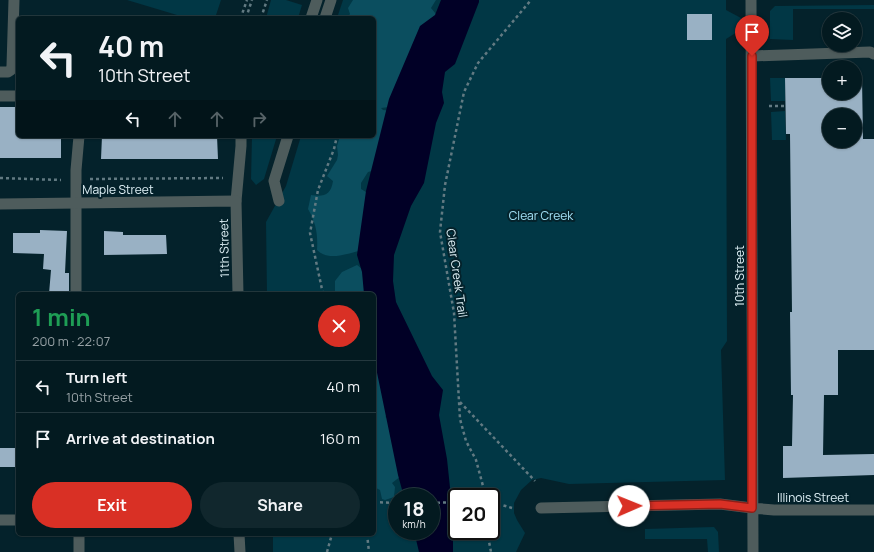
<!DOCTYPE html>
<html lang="en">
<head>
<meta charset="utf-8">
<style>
  :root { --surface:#031a20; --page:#11272d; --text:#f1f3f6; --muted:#97a1a5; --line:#24383e; --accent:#d93025 }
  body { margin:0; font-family:Manrope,sans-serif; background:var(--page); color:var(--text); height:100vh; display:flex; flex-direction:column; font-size:15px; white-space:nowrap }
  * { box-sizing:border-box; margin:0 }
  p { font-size:13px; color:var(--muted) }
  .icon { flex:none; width:22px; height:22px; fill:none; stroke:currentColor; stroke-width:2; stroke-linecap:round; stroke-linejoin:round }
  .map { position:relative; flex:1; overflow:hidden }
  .side { position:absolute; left:16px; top:292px; width:360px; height:244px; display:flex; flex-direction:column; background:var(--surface); border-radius:6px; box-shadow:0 1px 3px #0004,0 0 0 1px var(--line) }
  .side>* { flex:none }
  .top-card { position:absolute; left:16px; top:16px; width:360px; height:122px; border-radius:6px; box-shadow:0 1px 3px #0004,0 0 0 1px var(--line); background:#031a20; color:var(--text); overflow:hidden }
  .tools { position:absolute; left:822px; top:12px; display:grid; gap:8px }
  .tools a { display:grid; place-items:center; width:40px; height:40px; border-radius:50%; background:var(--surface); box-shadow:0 1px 3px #0004,0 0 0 1px var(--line); font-size:20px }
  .speed { position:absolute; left:388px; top:488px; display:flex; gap:8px; font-size:20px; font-weight:700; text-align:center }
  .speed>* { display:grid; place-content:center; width:52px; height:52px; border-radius:50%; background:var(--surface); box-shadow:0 1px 3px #0004,0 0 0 1px var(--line); line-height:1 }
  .speed small { font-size:10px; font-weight:400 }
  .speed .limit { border:2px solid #111; border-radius:6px; background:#fff; color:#111 }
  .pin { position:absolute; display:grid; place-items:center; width:34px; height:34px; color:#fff; margin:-41px -17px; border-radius:50% 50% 50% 0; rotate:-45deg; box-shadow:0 0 4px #0007 }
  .pin .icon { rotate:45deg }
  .me { position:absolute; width:44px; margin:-22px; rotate:89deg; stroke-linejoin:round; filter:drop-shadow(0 0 3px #0008) }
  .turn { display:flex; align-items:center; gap:14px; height:84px; padding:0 16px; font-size:18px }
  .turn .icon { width:52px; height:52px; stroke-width:2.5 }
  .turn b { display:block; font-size:28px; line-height:34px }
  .lanes { display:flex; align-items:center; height:38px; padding:0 16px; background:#0003; justify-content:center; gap:20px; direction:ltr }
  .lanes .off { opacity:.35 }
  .round { display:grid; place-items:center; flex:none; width:42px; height:42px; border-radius:21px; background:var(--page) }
  .head { display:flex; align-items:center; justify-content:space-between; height:68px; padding:0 16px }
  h1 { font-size:24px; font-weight:700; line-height:30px; color:#1e9e55 }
  .action { display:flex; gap:8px; margin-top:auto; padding:8px 16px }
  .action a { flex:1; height:46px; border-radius:24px; background:var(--accent); color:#fff; font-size:16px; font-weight:700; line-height:46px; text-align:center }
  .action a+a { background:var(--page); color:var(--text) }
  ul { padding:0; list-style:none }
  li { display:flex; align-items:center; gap:12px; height:52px; padding:0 16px; border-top:1px solid var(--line) }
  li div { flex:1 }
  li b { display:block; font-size:15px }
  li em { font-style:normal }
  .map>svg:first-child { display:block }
  .green { fill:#013745; fill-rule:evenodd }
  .forest { fill:#0b4e5f }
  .water { fill:#010026 }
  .building { fill:#99b1c4; fill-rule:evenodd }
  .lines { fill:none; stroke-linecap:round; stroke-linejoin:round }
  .path { stroke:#627a82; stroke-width:2.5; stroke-dasharray:3 3; stroke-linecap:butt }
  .service { stroke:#4e5c5c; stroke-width:11 }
  .minor { stroke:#4e5c5c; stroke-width:11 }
  .route-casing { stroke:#8d1f18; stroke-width:10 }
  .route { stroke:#d93025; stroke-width:7 }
  .labels { text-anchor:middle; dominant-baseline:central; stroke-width:4; stroke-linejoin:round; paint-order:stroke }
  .street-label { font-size:12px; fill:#dff0f6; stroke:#04222b }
  .park-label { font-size:12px; fill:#a2e0f5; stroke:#04222b }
</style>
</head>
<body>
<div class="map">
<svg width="874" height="552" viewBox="0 0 874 552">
  <rect width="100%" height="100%" fill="#04222b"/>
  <!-- green -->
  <path class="green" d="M127 0H221L215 18H187Z
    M271 0H286L302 5 298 18H266Z
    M343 0H726V10L741 18 742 29 726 39 727 341 721 350 725 480 569 484 541 478 532 480 521 490 514 503V513L517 520 525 533 516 552H273V534H374V294H267L266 222 286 186 301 136H374V18H337ZM397 497H431V531H397ZM457 497H491V531H457Z
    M874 5V9H793V40L770 39V11L775 6Z
    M770 78H785V101H771Z
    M785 111 786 140H772L771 112Z
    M252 136H277L264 179 256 185 251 179Z
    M714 527 718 532 719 552H708L707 539H645V529Z"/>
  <!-- forest -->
  <path class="forest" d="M353 0H436L431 8 440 19 397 106 381 108 383 110 392 111 376 170 368 172 361 183V189L371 195 363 250C349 253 328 262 317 250 318 234 316 223 308 209L311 195C324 197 331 195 333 181L327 176 337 160 338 155 337 146 340 136H374V38L376 33 374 32V18H347L350 14 348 8Z
    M357 265 366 272 370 294H335V281L342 272Z
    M374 335 390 414 385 417 388 418 401 476 392 483 395 487 394 497 385 500 382 499 380 490 374 487Z"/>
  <!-- water -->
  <path class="water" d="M441 0H479V2L455 64 445 72 442 92 444 103 436 123 424 183 411 206 394 255 393 281 396 302 432 376 443 390 439 415 447 459 453 516V552H419L414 531H431V497H404L398 475 374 358V294H364L362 272 357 255 366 191 389 99 420 26 435 15Z"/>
  <!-- building -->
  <path class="building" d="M687 14H712V40H687Z
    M785 78H829V93H855V78H862L863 139H874V350H838V395H824L823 455 874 454V475L783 478V446H792L793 395H791L790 312H792L790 134H786ZM829 115H855V141H829Z
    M0 107H18V136H61V158H0Z
    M102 136H217L218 159H101Z
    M40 230 67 231 65 273H69V291H65V294H49L51 270 43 269 44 254 13 253V233H40Z
    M104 231 123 232V235H166L167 254 104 255Z
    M0 448H18V467H0Z"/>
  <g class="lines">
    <!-- path -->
    <path class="path" d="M242 18 241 17 247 0
      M246 18 252 0
      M261 18 267 0
      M769 106H785
      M0 178 61 180
      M90 179 223 178
      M323 294 310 233 318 190 334 149 337 136
      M460 402 535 481
      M482 497 483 486 476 460 466 441 460 419 454 313 440 232 445 185 464 92 478 63 531 0
      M374 502 397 503
      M492 502 512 508
      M431 503 457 502
      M487 531 491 552
      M367 534 369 552
      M327 552 332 534"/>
    <!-- service -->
    <path class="service" d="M311 18 317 0
      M325 18 331 0
      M752 56 870 52 874 54
      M0 72H8L11 70 12 66 14 0
      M0 96H18
      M236 201 241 146V136
      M279 201 274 181 288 136
      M76 294V170L79 136
      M541 508 720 504 752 508
      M79 534V552"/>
    <!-- minor -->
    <path class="minor" d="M751 0 753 552
      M0 204 236 201 238 294
      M752 508 774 510H874
      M0 520H18
      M239 534 240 552"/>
  </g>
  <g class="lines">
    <!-- route casing -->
    <g class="route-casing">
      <path id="route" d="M629 506 720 504 752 508V56"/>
    </g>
    <!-- route -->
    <use href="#route" class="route"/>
  </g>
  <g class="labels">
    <!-- street labels -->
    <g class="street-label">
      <text x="118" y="189">Maple Street</text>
      <text transform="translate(224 248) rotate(-91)">11th Street</text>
      <text transform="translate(457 273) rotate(82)">Clear Creek Trail</text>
      <text transform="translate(739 276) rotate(-90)">10th Street</text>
      <text x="813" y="497">Illinois Street</text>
    </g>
    <!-- park labels -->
    <g class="park-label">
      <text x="541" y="215">Clear Creek</text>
    </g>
  </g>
</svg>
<div class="tools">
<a><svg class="icon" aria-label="layers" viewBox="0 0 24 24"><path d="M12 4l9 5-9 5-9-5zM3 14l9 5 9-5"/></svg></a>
<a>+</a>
<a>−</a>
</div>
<div class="speed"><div>18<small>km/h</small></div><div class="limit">20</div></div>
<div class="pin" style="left:752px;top:56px;background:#d93025"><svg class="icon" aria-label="arrive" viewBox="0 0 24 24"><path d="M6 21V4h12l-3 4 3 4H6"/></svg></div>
<svg class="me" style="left:629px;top:506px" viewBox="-20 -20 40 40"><circle r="19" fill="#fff"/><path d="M0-13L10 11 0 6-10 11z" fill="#d93025"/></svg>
<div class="top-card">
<div class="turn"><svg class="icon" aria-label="left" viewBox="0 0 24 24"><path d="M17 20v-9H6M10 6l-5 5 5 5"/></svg><div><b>40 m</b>10th Street</div></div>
<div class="lanes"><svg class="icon" aria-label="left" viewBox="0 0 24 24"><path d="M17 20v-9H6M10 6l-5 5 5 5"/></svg><svg class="icon off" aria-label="ahead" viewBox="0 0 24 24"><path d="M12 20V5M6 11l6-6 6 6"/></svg><svg class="icon off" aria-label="ahead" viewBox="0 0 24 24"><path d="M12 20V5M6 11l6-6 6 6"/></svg><svg class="icon off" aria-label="right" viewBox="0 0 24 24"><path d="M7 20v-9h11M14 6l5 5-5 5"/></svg></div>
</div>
<section class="side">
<div class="head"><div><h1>1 min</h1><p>200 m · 22:07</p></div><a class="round" style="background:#d93025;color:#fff"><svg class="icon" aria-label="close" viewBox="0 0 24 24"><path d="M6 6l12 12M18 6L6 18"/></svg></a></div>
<ul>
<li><svg class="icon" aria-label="left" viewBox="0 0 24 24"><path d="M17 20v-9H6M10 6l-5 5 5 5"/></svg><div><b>Turn left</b><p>10th Street</p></div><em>40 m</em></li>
<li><svg class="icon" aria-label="arrive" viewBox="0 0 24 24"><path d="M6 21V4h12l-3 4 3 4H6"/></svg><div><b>Arrive at destination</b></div><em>160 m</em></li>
</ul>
<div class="action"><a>Exit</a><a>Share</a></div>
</section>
</div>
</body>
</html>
